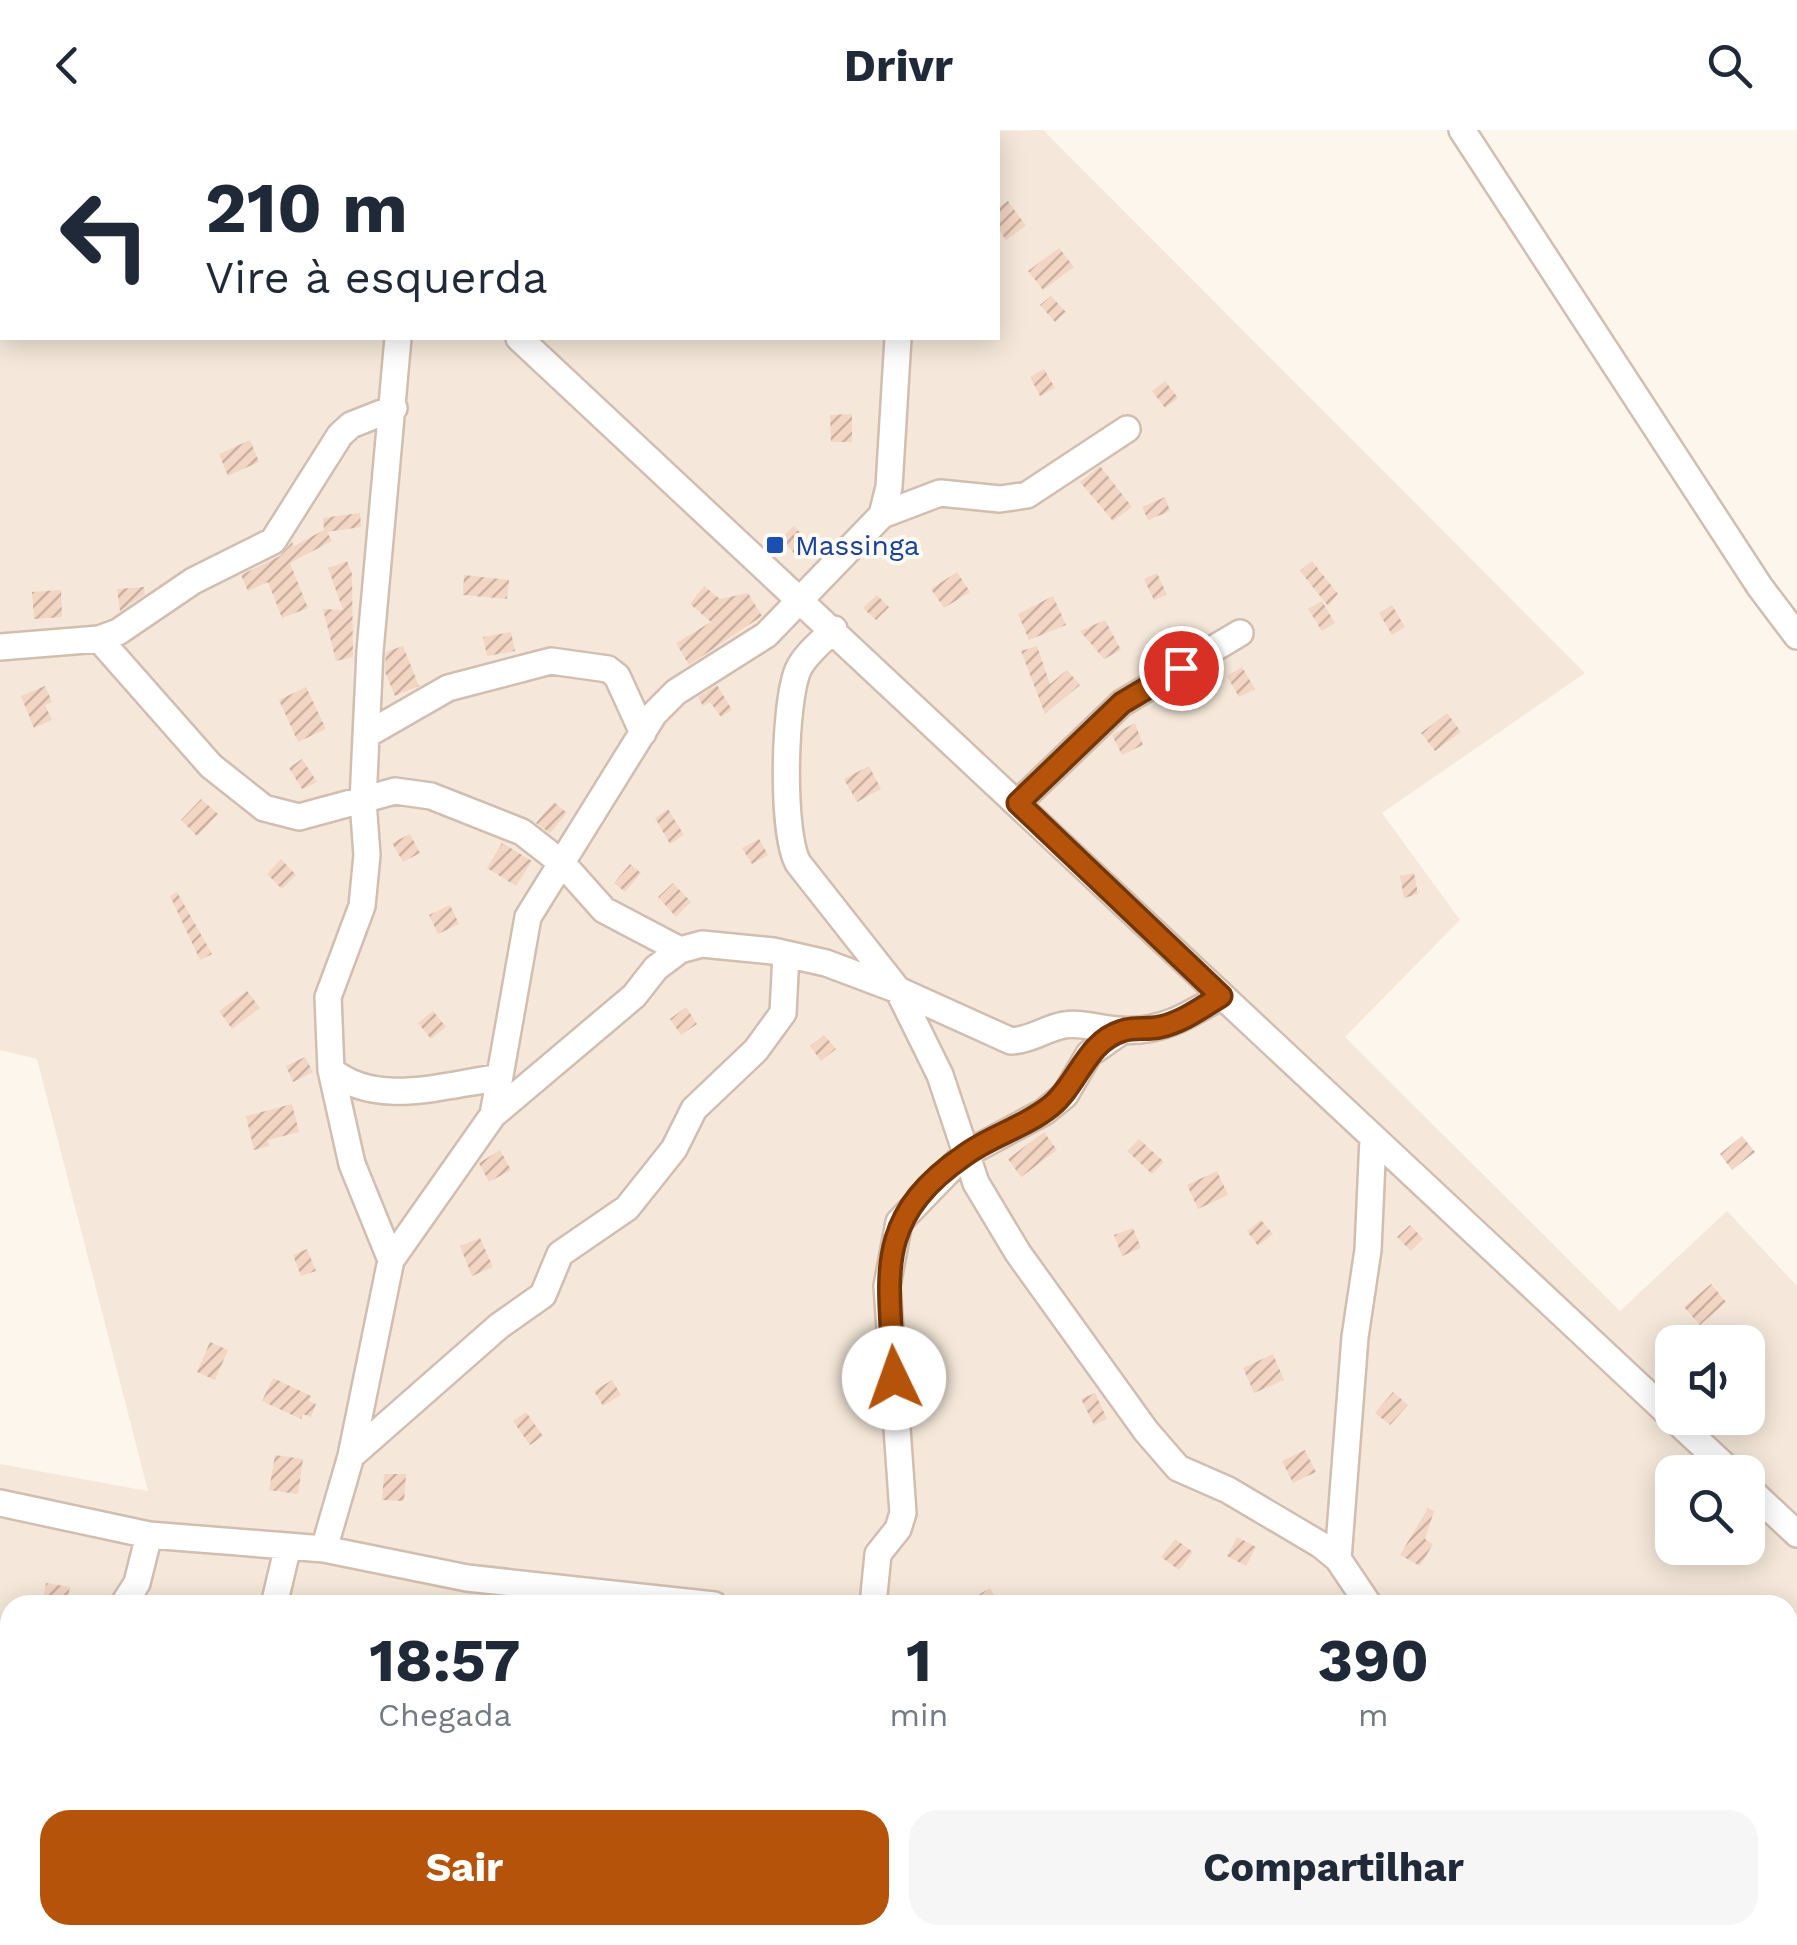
<!DOCTYPE html>
<html lang="pt">
<head>
<meta charset="utf-8">
<style>
  :root { --surface:#fff; --page:#f6f6f7; --text:#1f2937; --muted:#747a83; --accent:#b45309 }
  body { margin:0; font-family:"Work Sans",sans-serif; background:var(--page); color:var(--text); height:100vh; display:flex; flex-direction:column; font-size:38px; white-space:nowrap }
  * { box-sizing:border-box; margin:0 }
  p { font-size:32px; color:var(--muted) }
  .icon { flex:none; width:55px; height:55px; fill:none; stroke:currentColor; stroke-width:2; stroke-linecap:round; stroke-linejoin:round }
  .map { position:relative; flex:1; overflow:hidden }
  .drawer { position:absolute; left:0px; top:1465px; width:1798px; height:350px; display:flex; flex-direction:column; background:var(--surface); border-radius:30px 30px 0 0; box-shadow:0 5px 25px #0003 }
  .drawer>* { flex:none }
  .top-card { position:absolute; left:0px; top:0px; width:1000px; height:210px; box-shadow:0 5px 25px #0003; background:#fff; color:var(--text); overflow:hidden }
  .tools { position:absolute; left:1655px; top:1195px; display:grid; gap:20px }
  .tools a { display:grid; place-items:center; width:110px; height:110px; border-radius:20px; background:var(--surface); box-shadow:0 5px 25px #0003; font-size:50px }
  .pin { position:absolute; display:grid; place-items:center; width:85px; height:85px; color:#fff; margin:-42px; border:5px solid #fff; border-radius:50%; box-shadow:0 2px 10px #0007 }
  .me { position:absolute; width:110px; margin:-55px; rotate:357deg; stroke-linejoin:round; filter:drop-shadow(0 0 8px #0008) }
  .turn { display:flex; align-items:center; gap:35px; height:210px; padding:0 40px; font-size:45px }
  .turn .icon { width:130px; height:130px; stroke-width:2.5 }
  .turn b { display:block; font-size:70px; line-height:85px }
  .eta { display:flex; justify-content:space-evenly; align-items:center; height:170px; text-align:center }
  .eta b { font-size:60px; font-weight:700; line-height:70px }
  .primary-button { display:flex; gap:20px; margin-top:auto; padding:20px 40px }
  .primary-button a { flex:1; height:115px; border-radius:30px; background:var(--accent); color:#fff; font-size:40px; font-weight:700; line-height:115px; text-align:center }
  .primary-button a+a { background:var(--page); color:var(--text) }
  header { display:flex; justify-content:space-between; align-items:center; height:130px; padding:0 40px; background:var(--surface); font-size:45px; font-weight:700 }
  .map>svg:first-child { display:block }
  .residential { fill:#f5e8da; fill-rule:evenodd }
  .building { fill:url(#building-hatch) }
  .lines { fill:none; stroke-linecap:round; stroke-linejoin:round }
  .minor-casing { stroke:#d1beb0; stroke-width:30 }
  .minor { stroke:#fff; stroke-width:25 }
  .route-casing { stroke:#753606; stroke-width:25 }
  .route { stroke:#b45309; stroke-width:18 }
  .transit-dot { fill:#1a4fb4; stroke:#fffaf3; stroke-width:4 }
  .labels { text-anchor:middle; dominant-baseline:central; stroke-width:8; stroke-linejoin:round; paint-order:stroke }
  .transit-label { font-size:28px; fill:#164399; stroke:#fffaf3; text-anchor:start }
</style>
</head>
<body>
<header><svg class="icon" aria-label="back" viewBox="0 0 24 24"><path d="M15 5l-7 7 7 7"/></svg>Drivr<svg class="icon" aria-label="search" viewBox="0 0 24 24"><circle cx="10" cy="10" r="6"/><path d="M15 15l6 6"/></svg></header>
<div class="map">
<svg width="1797" height="1815" viewBox="0 0 1797 1815">
  <defs>
    <pattern id="building-hatch" width="6" height="6" patternUnits="userSpaceOnUse" patternTransform="scale(2.5)"><rect width="6" height="6" fill="#f3d5c3"/><path d="M-1 1l2-2M0 6l6-6M5 7l2-2" fill="none" stroke="#cab0a1"/></pattern>
  </defs>
  <rect width="100%" height="100%" fill="#fdf6ec"/>
  <!-- residential -->
  <path class="residential" d="M0 0H718L2 2V208H998V2H958L1043 0 1585 543 1382 683 1460 790 1345 907 1620 1181 1727 1081 1797 1156V1815H0V1334L148 1361 37 929 0 920ZM1672 1212H1748V1288H1672ZM1672 1342H1748V1418H1672ZM10 1475H1788V1805H10Z"/>
  <!-- building -->
  <path class="building" d="M1008 71 1026 96 1006 110 998 98V78Z
    M1059 118 1074 137 1043 160 1028 141Z
    M1051 166 1066 182 1055 192 1040 175Z
    M1044 239 1055 258 1040 266 1030 247Z
    M1165 251 1178 268 1165 278 1152 261Z
    M852 284V312H831L830 285Z
    M250 310 259 332 228 346 219 324Z
    M1100 336 1132 377 1113 391 1080 352Z
    M1165 367 1170 381 1148 390 1142 377Z
    M360 383 361 397 327 402 332 411 290 433 308 478 282 488 268 452 248 461 241 445 280 426 292 412 294 416 324 400 323 388Z
    M794 396 812 416 798 428 781 408Z
    M347 431 352 444 353 527 336 531 323 479 343 480 328 438Z
    M1312 431 1338 464 1328 476 1300 441Z
    M957 442 970 462 944 478 931 459Z
    M1157 443 1167 465 1154 470 1144 449Z
    M464 445 509 450 507 469 463 465Z
    M704 456 720 469 748 463 762 486 689 535 676 513 711 492 690 474Z
    M144 457 145 464 120 481 117 459Z
    M61 460 62 487 34 489 32 462Z
    M877 465 889 477 876 490 863 478Z
    M1053 466 1066 495 1029 510 1018 484Z
    M1322 471 1335 493 1322 501 1308 479Z
    M1392 475 1405 497 1392 505 1379 483Z
    M1105 490 1121 520 1104 529 1080 501Z
    M511 502 515 521 487 526 483 507Z
    M403 516 419 556 395 566 385 542 386 522Z
    M1037 516 1050 554 1067 540 1080 555 1045 584 1021 521Z
    M1242 537 1255 559 1239 567 1227 546Z
    M717 555 732 580 721 587 710 572 703 576 698 567Z
    M45 556 52 572 45 575 52 590 34 598 21 566Z
    M306 557 326 599 298 612 279 570Z
    M1447 583 1461 602 1435 621 1421 603Z
    M1135 593 1143 615 1122 625 1112 605Z
    M302 629 317 652 302 659 289 638Z
    M869 636 881 659 857 672 844 649Z
    M201 669 218 684 197 706 181 690Z
    M554 672 567 683 550 703 536 693Z
    M668 679 684 705 670 714 655 688Z
    M410 704 420 723 403 732 392 713Z
    M759 709 768 725 752 734 742 718Z
    M502 713 532 731 516 756 487 738Z
    M281 729 296 745 282 759 267 744Z
    M630 734 641 743 625 762 614 753Z
    M1414 743 1418 764 1404 768 1400 746Z
    M673 753 691 772 676 787 658 767Z
    M177 762 212 824 200 830 170 766Z
    M450 775 459 794 438 804 429 785Z
    M247 861 260 878 232 899 219 881Z
    M686 877 697 894 681 905 670 889Z
    M433 881 446 897 431 909 418 893Z
    M824 905 836 919 821 931 810 916Z
    M305 927 313 942 293 952 286 936Z
    M292 974 299 1002 268 1010 269 1016 254 1020 246 986Z
    M1044 1002 1057 1020 1021 1047 1008 1029Z
    M1742 1006 1755 1022 1732 1040 1720 1024Z
    M1139 1009 1164 1032 1152 1044 1127 1021Z
    M500 1020 511 1040 489 1052 479 1033Z
    M1217 1041 1228 1065 1198 1079 1187 1055Z
    M1261 1090 1273 1104 1258 1116 1247 1101Z
    M1410 1095 1423 1109 1411 1121 1397 1107Z
    M1133 1098 1141 1118 1122 1126 1114 1105Z
    M480 1108 493 1137 472 1146 460 1116Z
    M307 1119 316 1141 301 1146 293 1125Z
    M1711 1154 1726 1172 1700 1195 1684 1177Z
    M210 1212 228 1220 215 1250 197 1242Z
    M1273 1224 1284 1250 1254 1263 1243 1238Z
    M273 1248 311 1266 309 1271 316 1274 311 1287 303 1284 301 1289 262 1271Z
    M612 1250 621 1265 603 1276 594 1261Z
    M1393 1262 1408 1275 1390 1295 1375 1283Z
    M1095 1263 1107 1289 1094 1295 1081 1269Z
    M526 1282 543 1306 530 1315 513 1291Z
    M1305 1320 1316 1342 1293 1353 1282 1331Z
    M275 1325 303 1329 298 1364 269 1360Z
    M384 1344H406L404 1371 382 1370Z
    M1428 1378 1434 1381 1425 1409 1433 1414 1420 1436 1400 1425Z
    M1237 1407 1256 1417 1246 1436 1227 1426Z
    M1175 1409 1193 1422 1179 1440 1161 1427Z
    M46 1453 70 1457 66 1475H42Z
    M990 1458 1000 1475H961Z"/>
  <g class="lines">
    <!-- minor casing -->
    <g class="minor-casing">
      <path id="minor" d="M295 0 298 2
        M905 0 906 2
        M1462 0 1760 457 1797 506
        M398 208 370 521 363 671 367 725 362 776 328 867 331 940C376 978 443 955 497 948
        M519 208 1731 1342
        M882 385 940 363 1000 369 1027 365 1127 299
        M834 499C823 511 805 524 798 540 784 573 781 702 798 733L898 860 940 945 976 1053 1018 1123 1146 1301 1178 1338 1228 1360 1321 1415 1338 1429 1369 1475
        M99 509 211 636 264 678 299 687 395 661 431 666 522 702 563 734 604 780 680 820
        M0 517 99 509 118 502 193 451 273 411 340 305 351 295 394 278
        M368 604 448 558 551 531 608 539 617 546 643 603
        M1018 673 1122 573 1240 503
        M331 940 352 1034 391 1130
        M493 985 528 787 654 584 676 562 766 505 882 385 889 357 898 208
        M351 1326 499 1196 543 1165 560 1124 627 1078 674 1019 694 979 756 920 783 883 786 824
        M1748 1358 1797 1404
        M0 1373 149 1405 324 1419 467 1448 714 1475
        M324 1419 351 1326 391 1130 493 985 634 866 656 838 680 820 702 814 773 821 826 833 898 860 1011 911C1031 910 1044 899 1064 895 1081 892 1101 899 1118 900 1159 904 1188 886 1221 866
        M1338 1429 1355 1207 1368 1120 1373 1008
        M123 1475 137 1453 149 1405
        M274 1475 288 1416
        M873 1475 878 1424 898 1399 903 1383 887 1156 899 1092 964 1025 1044 982 1065 965 1089 924 1122 901
        M0 1614 10 1601
        M1788 1626 1797 1628
        M1524 1805 1546 1815
        M1737 1805 1743 1815
        M301 1815 303 1805
        M581 1815 583 1805
        M1416 1815 1417 1805"/>
    </g>
    <!-- minor -->
    <use href="#minor" class="minor"/>
  </g>
  <g class="lines">
    <!-- route casing -->
    <g class="route-casing">
      <path id="route" d="M894 1248C890 1149 870 1090 965 1025 991 1006 1025 997 1051 976 1078 954 1086 912 1122 901 1134 897 1148 900 1160 897 1183 892 1201 878 1221 866L1018 673 1122 573 1181 538"/>
    </g>
    <!-- route -->
    <use href="#route" class="route"/>
  </g>
  <!-- markers -->
  <rect class="transit-dot" x="765" y="405" width="20" height="20" rx="5"/>
  <g class="labels">
    <!-- transit labels -->
    <g class="transit-label">
      <text x="795" y="415">Massinga</text>
    </g>
  </g>
</svg>
<div class="tools">
<a><svg class="icon" aria-label="sound" viewBox="0 0 24 24"><path d="M4 9h4l5-4v14l-5-4H4zM17 9q2 3 0 6"/></svg></a>
<a><svg class="icon" aria-label="search" viewBox="0 0 24 24"><circle cx="10" cy="10" r="6"/><path d="M15 15l6 6"/></svg></a>
</div>
<div class="pin" style="left:1181px;top:538px;background:#d93025"><svg class="icon" aria-label="arrive" viewBox="0 0 24 24"><path d="M6 21V4h12l-3 4 3 4H6"/></svg></div>
<svg class="me" style="left:894px;top:1248px" viewBox="-20 -20 40 40"><circle r="19" fill="#fff"/><path d="M0-13L10 11 0 6-10 11z" fill="#b45309"/></svg>
<div class="top-card">
<div class="turn"><svg class="icon" aria-label="left" viewBox="0 0 24 24"><path d="M17 20v-9H6M10 6l-5 5 5 5"/></svg><div><b>210 m</b>Vire à esquerda</div></div>
</div>
<section class="drawer">
<div class="eta">
<div><b>18:57</b><p>Chegada</p></div>
<div><b>1</b><p>min</p></div>
<div><b>390</b><p>m</p></div>
</div>
<div class="primary-button"><a>Sair</a><a>Compartilhar</a></div>
</section>
</div>
</body>
</html>
